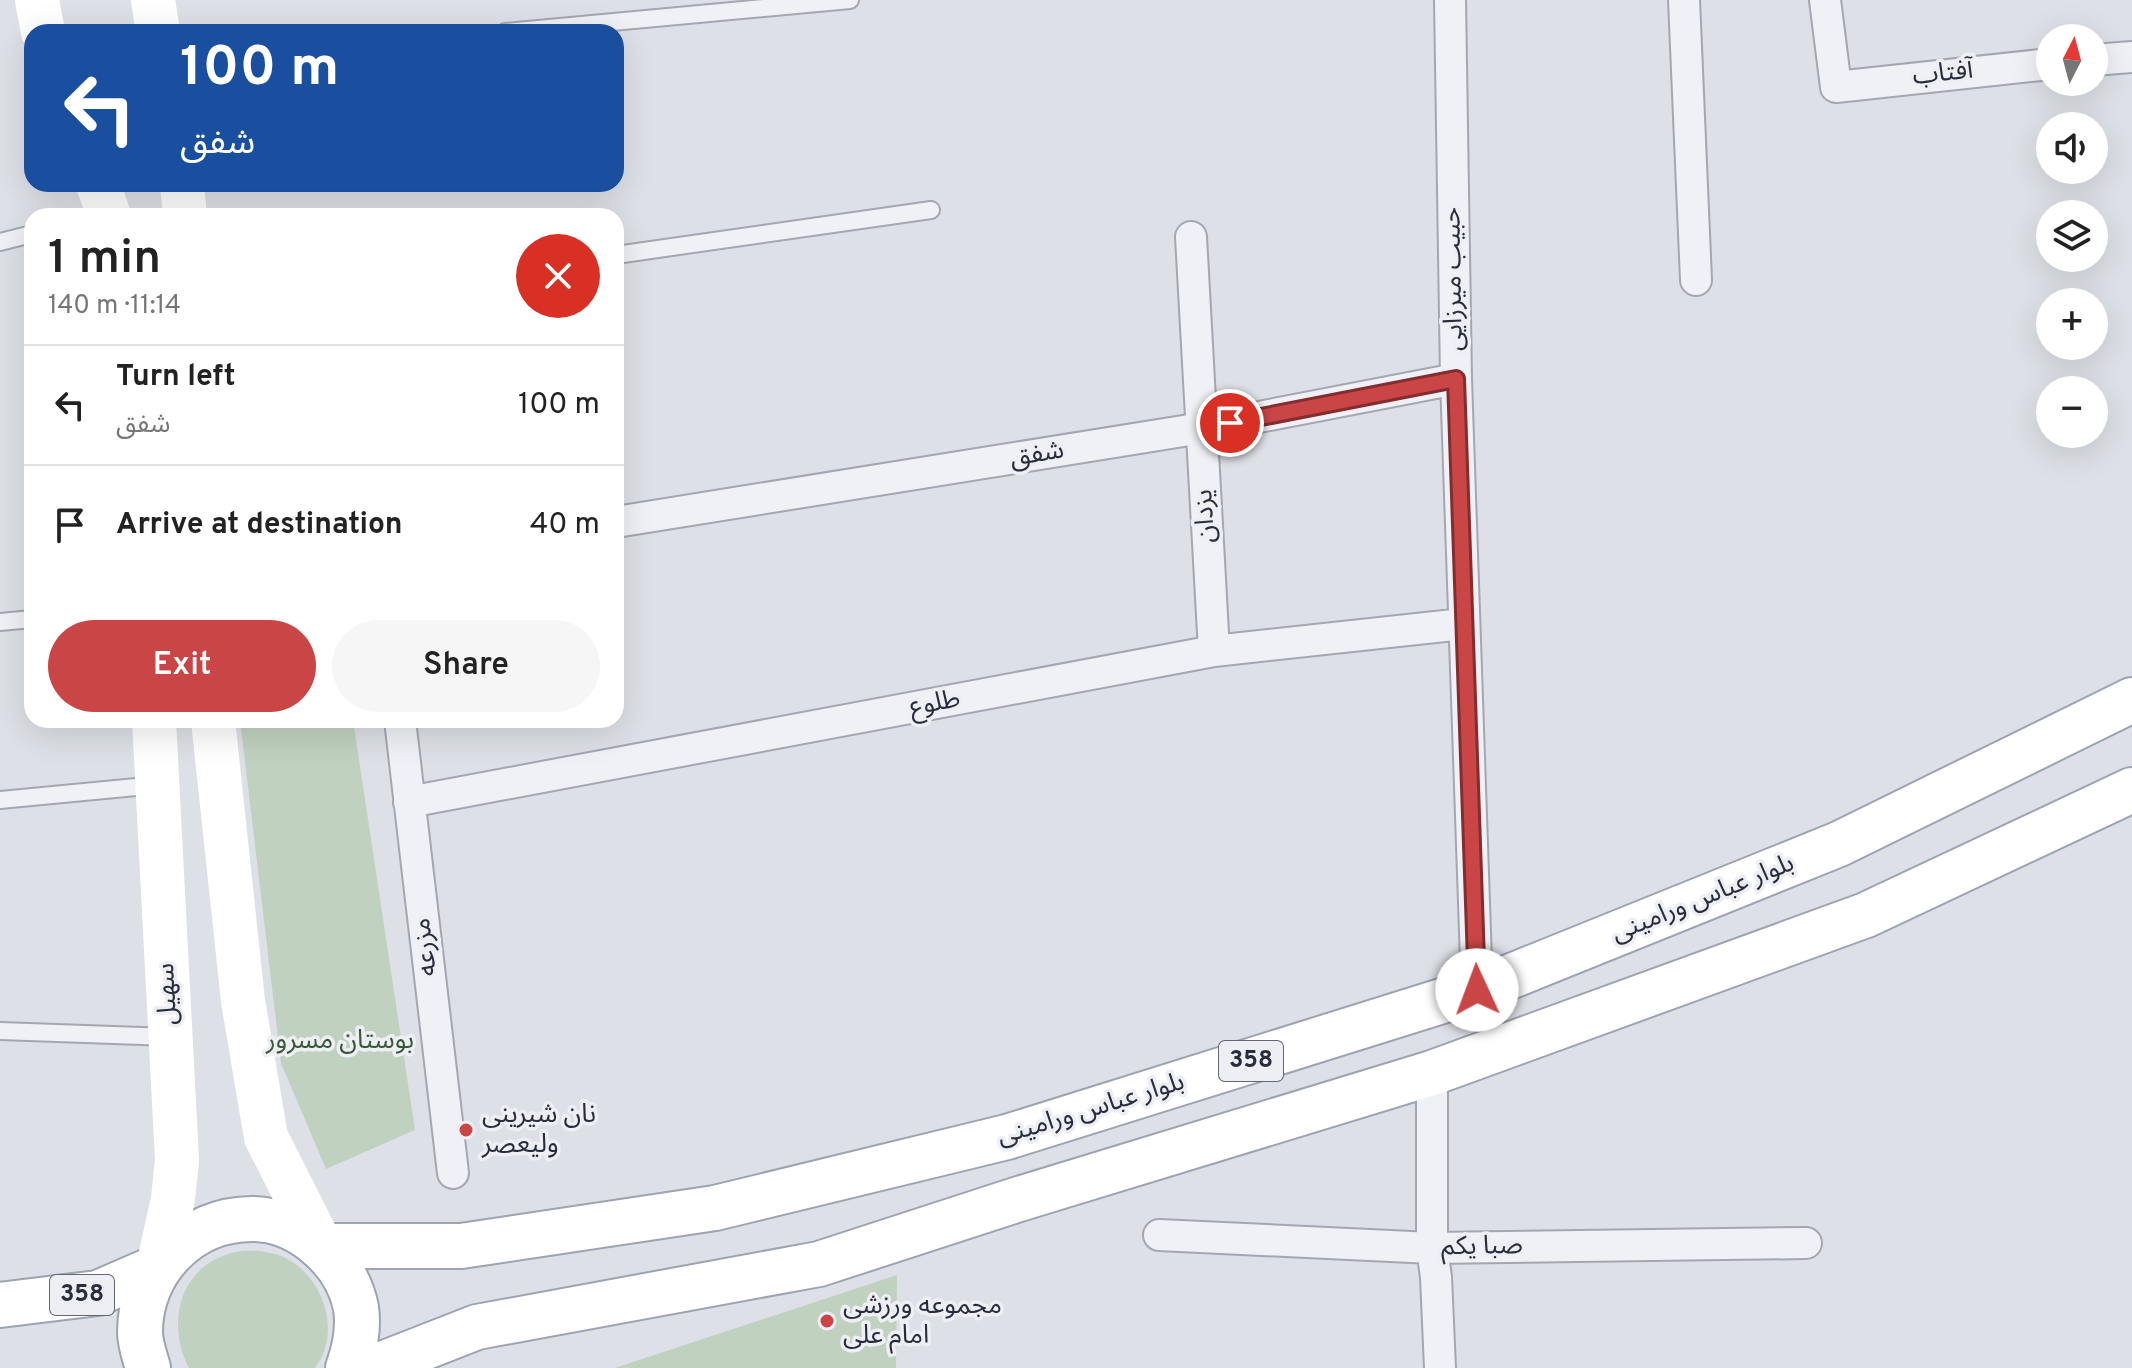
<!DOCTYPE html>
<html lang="en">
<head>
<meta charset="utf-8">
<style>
  :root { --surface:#fff; --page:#f6f6f6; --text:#222; --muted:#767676; --line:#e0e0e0; --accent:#ca4546 }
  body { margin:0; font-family:Overpass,"Noto Sans Arabic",sans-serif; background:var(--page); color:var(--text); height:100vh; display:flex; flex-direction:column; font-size:30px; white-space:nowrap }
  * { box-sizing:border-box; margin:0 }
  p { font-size:26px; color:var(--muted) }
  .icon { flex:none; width:44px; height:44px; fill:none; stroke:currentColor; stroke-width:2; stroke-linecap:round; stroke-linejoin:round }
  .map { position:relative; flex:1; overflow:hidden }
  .details { position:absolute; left:24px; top:208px; width:600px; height:520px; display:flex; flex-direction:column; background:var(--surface); border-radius:24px; box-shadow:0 8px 32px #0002 }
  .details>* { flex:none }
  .guide { position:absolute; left:24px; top:24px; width:600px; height:168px; border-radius:24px; box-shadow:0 8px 32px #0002; background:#1a4fa0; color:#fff; overflow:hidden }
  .needle { width:52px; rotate:6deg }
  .buttons { position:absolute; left:2036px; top:24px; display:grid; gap:16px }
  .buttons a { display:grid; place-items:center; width:72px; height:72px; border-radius:50%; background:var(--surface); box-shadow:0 8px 32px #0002; font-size:40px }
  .pin { position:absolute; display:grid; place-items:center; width:68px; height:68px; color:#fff; margin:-34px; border:4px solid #fff; border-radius:50%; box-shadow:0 2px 8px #0007 }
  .me { position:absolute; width:88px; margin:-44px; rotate:358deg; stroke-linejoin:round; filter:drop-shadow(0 0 6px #0008) }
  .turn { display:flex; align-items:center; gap:28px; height:168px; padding:0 24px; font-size:36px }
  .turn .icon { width:104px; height:104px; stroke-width:2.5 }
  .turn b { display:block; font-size:56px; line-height:68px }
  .round { display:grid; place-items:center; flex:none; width:84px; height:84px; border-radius:42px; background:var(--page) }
  .summary { display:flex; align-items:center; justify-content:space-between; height:136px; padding:0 24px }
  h1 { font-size:48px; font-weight:600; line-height:60px }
  .cta { display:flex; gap:16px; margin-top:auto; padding:16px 24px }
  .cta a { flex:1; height:92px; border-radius:48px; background:var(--accent); color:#fff; font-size:32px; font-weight:600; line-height:92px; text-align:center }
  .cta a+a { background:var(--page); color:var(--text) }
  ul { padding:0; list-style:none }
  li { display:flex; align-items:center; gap:24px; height:120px; padding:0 24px; border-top:2px solid var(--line) }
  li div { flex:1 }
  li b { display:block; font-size:30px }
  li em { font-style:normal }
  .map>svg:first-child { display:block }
  .green { fill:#c1d1bf }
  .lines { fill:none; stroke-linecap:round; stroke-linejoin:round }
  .service-casing { stroke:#a4a6b1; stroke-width:20 }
  .minor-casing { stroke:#a4a6b1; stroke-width:34 }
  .primary-casing { stroke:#9ea3b2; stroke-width:48 }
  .service { stroke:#f0f1f6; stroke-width:16 }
  .minor { stroke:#f0f1f6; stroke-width:30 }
  .secondary { stroke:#fff; stroke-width:44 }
  .primary { stroke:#fff; stroke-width:44 }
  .route-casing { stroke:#832d2e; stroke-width:20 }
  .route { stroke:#ca4546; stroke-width:14 }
  .poi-dot { fill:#ca4546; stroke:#edeff5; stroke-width:3 }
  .labels { text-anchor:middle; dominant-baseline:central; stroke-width:7; stroke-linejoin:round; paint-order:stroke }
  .shield { fill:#edeff5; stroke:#636674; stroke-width:2 }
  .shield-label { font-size:24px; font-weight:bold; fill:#282c3d }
  .street-label { font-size:26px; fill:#282c3d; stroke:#edeff5 }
  .park-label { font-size:26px; fill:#375935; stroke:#edeff5 }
  .poi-label { font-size:26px; fill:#282c3d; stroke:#edeff5; text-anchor:start }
</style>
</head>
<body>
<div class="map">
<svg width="2132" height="1368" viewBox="0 0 2132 1368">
  <rect width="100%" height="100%" fill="#dee0e7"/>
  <!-- green -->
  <path class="green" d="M240 720H353L415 1130 326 1169 281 1063Z
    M261 1251C269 1253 279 1254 286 1258 324 1278 342 1333 315 1368H189C165 1322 180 1264 236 1252 244 1250 253 1251 261 1251Z
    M897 1275 896 1368H615Z"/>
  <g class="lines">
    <!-- service casing -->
    <g class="service-casing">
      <path id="service" d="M505 32 850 0
        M0 242 32 234
        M616 255 931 210
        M0 622 32 619
        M0 800 157 785
        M0 1031 170 1037"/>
    </g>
    <!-- minor casing -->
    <g class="minor-casing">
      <path id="minor" d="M1450 0 1456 379 1477 990
        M1684 0 1696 280
        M1825 0 1836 87 2050 64
        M2094 60 2132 57
        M1191 237 1214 651
        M616 522 1202 428 1456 379
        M400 720 453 1173
        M409 802 1214 651 1463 624
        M1432 1073V1248L1436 1277 1440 1368
        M1159 1235 1432 1248 1806 1243"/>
    </g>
    <!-- primary casing -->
    <g class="primary-casing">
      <path id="primary" d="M321 1246H461L715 1208 1007 1137 1477 990 1839 844 2132 700
        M0 1305 98 1293 158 1267
        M148 1368C145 1357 140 1344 140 1332 140 1270 189 1219 252 1219 301 1219 347 1261 356 1308 359 1329 355 1349 348 1368
        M372 1368 477 1327 819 1264 1019 1199 1432 1073 1866 915 2132 790"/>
    </g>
    <!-- service -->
    <use href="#service" class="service"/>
    <!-- minor -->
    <use href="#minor" class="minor"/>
    <!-- secondary -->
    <path class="secondary" d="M37 0 43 32
      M153 0 158 32
      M98 184 109 216
      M182 184 185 216
      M154 720 177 1160 173 1199 158 1267
      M213 720 243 1001 266 1137 321 1246"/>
    <!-- primary -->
    <use href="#primary" class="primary"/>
  </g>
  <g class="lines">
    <!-- route casing -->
    <g class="route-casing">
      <path id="route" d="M1230 423 1456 379 1477 990"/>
    </g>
    <!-- route -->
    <use href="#route" class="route"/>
  </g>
  <!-- markers -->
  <g class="poi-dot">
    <circle cx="466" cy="1130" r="8"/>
    <circle cx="827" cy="1321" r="8"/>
  </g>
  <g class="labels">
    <!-- shield labels -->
    <g class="shield">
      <rect x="1219" y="1041" width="64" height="40" rx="6"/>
      <rect x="50" y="1275" width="64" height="40" rx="6"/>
    </g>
    <g class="shield-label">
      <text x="1251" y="1061">358</text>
      <text x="82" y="1295">358</text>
    </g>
    <!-- street labels -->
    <g class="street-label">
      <text transform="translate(1943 74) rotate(-6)">آفتاب</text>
      <text transform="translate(1454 279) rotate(-91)">حبیب میرزایی</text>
      <text transform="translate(1037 455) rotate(-9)">شفق</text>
      <text transform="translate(1206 516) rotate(-93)">یزدان</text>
      <text transform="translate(935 704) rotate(-11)">طلوع</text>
      <text transform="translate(1703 899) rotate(-22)">بلوار عباس ورامینی</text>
      <text transform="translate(426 947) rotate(-97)">مزرعه</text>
      <text transform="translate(168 994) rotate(-93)">سهیل</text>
      <text transform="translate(1091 1110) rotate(-17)">بلوار عباس ورامینی</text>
      <text transform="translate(1482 1247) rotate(-1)">صبا یکم</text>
    </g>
    <!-- park labels -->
    <g class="park-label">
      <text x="340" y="1041">بوستان مسرور</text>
    </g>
    <!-- poi labels -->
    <g class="poi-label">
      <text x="482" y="1115">نان شیرینی<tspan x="482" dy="30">ولیعصر</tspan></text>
      <text x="843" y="1306">مجموعه ورزشی<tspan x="843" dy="30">امام علی</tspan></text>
    </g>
  </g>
</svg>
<div class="buttons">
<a><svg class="needle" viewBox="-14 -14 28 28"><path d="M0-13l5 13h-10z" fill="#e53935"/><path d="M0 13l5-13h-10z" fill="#767676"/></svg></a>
<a><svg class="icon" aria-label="sound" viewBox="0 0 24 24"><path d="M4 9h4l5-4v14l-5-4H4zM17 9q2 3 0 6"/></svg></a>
<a><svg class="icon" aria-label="layers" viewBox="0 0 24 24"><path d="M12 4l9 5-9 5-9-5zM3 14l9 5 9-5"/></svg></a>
<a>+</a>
<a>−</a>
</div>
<div class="pin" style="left:1230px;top:423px;background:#d93025"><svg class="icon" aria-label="arrive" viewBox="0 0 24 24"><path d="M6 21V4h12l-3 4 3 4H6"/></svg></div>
<svg class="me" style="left:1477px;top:990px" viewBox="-20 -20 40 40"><circle r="19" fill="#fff"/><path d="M0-13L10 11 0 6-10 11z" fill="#ca4546"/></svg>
<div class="guide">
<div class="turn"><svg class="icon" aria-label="left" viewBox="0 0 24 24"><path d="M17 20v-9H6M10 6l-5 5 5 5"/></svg><div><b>100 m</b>شفق</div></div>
</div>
<section class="details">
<div class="summary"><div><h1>1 min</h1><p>140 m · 11:14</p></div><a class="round" style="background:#d93025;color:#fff"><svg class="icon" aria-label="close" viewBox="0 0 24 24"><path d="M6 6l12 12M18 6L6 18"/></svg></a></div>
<ul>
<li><svg class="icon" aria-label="left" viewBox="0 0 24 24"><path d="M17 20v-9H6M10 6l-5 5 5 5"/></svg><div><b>Turn left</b><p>شفق</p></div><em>100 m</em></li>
<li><svg class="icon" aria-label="arrive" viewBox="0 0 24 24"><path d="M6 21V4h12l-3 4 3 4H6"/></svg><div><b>Arrive at destination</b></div><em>40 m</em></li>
</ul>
<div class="cta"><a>Exit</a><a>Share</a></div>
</section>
</div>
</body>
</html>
